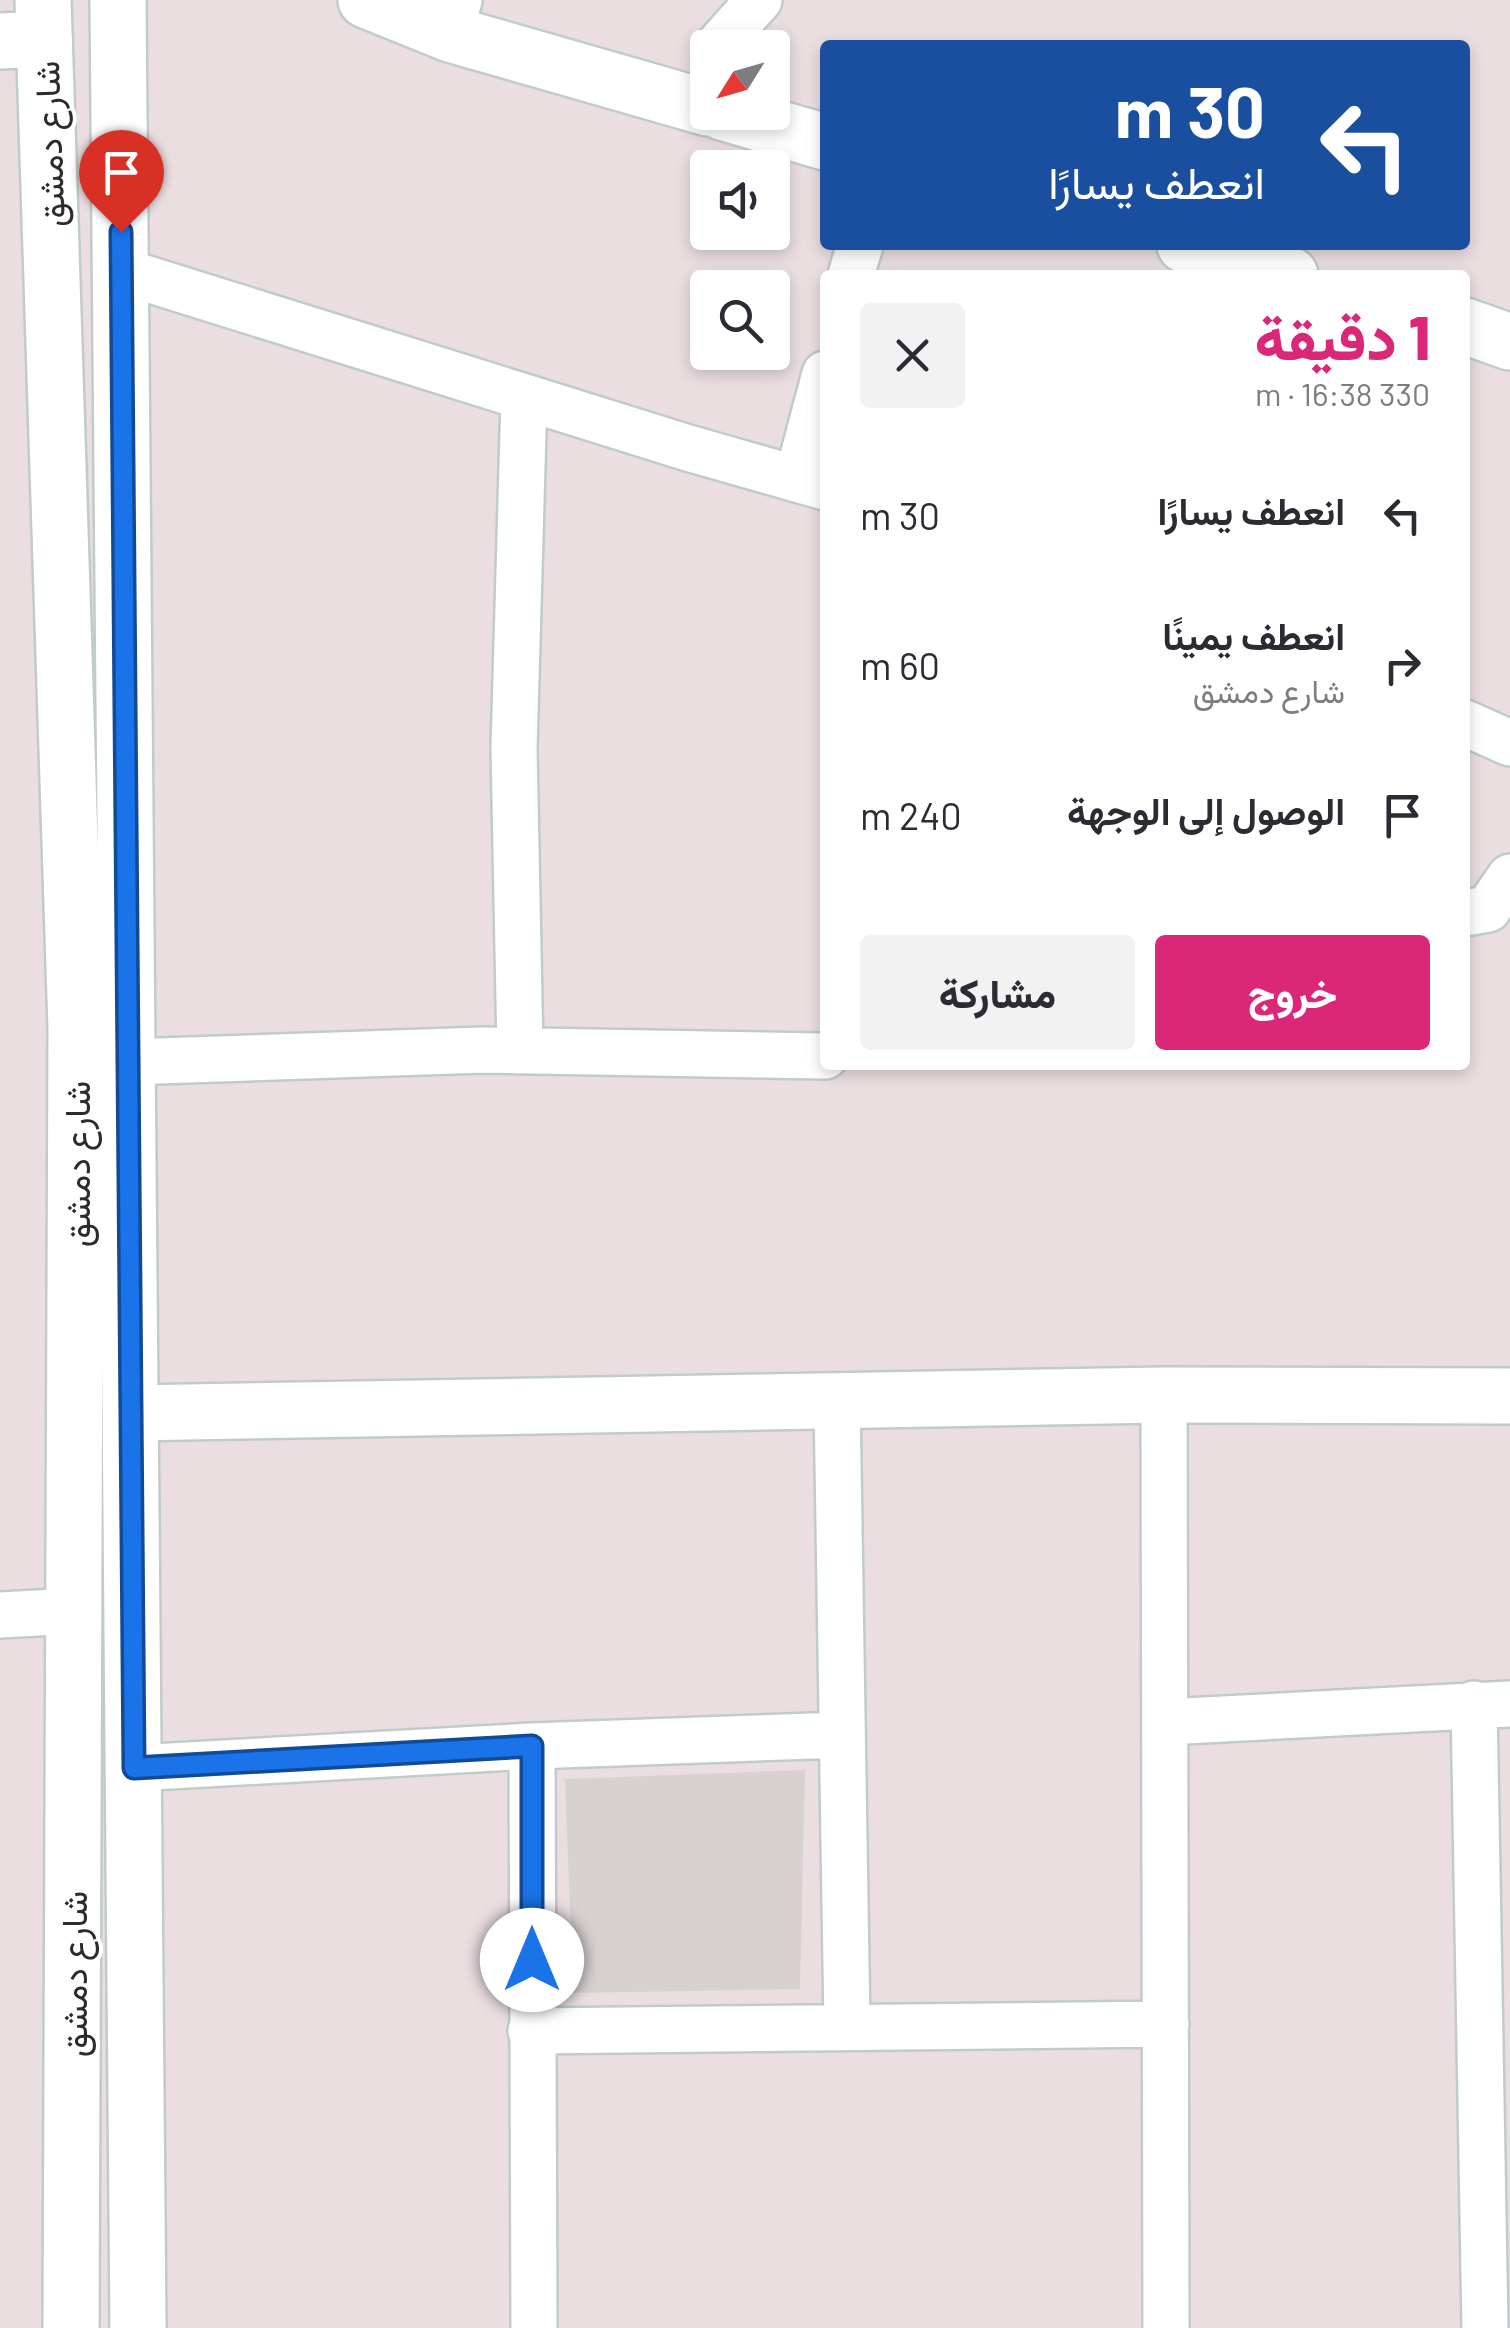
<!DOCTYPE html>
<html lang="ar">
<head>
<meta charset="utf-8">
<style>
  :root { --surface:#fff; --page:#f2f2f3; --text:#2b2b33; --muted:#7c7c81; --accent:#db2777 }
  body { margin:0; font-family:Barlow,Vazirmatn,sans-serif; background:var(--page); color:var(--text); direction:rtl; height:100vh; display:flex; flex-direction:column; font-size:38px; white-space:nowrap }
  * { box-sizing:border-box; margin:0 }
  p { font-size:32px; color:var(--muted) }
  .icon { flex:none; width:55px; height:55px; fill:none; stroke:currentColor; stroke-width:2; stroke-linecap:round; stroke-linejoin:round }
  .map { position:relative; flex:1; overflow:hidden; direction:ltr }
  .side { position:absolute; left:820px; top:270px; width:650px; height:800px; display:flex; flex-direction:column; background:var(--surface); border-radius:10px; box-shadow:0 5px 15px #0003; direction:rtl }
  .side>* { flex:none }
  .banner { position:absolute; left:820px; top:40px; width:650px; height:210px; border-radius:10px; box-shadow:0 5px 15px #0003; direction:rtl; background:#1a4fa0; color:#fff; overflow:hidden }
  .needle { width:65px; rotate:233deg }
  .fabs { position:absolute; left:690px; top:30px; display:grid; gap:20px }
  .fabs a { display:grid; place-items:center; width:100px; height:100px; border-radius:10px; background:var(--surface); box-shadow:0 5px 15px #0003; font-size:50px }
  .pin { position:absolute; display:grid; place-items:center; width:85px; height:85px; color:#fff; margin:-102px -42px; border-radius:50% 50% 50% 0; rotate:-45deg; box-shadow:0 0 10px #0007 }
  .pin .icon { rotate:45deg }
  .me { position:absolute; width:110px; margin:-55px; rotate:0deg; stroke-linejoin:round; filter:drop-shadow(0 0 8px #0008) }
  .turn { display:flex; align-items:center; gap:35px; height:210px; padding:0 40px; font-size:45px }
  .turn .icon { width:130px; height:130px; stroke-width:2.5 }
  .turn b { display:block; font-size:70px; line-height:85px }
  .round { display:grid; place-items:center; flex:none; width:105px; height:105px; border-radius:10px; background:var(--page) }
  .headline { display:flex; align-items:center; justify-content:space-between; height:170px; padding:0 40px }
  h1 { font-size:60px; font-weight:800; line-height:75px; color:var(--accent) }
  .primary-button { display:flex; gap:20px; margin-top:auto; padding:20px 40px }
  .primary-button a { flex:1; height:115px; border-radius:10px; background:var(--accent); color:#fff; font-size:40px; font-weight:800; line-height:115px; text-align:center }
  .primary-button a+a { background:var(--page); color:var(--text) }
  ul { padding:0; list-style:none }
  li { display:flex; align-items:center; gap:30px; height:150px; padding:0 40px }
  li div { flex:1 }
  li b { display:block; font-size:38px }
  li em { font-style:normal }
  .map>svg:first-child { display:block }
  .plaza { fill:#d8d1d2 }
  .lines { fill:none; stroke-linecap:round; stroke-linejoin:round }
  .minor-casing { stroke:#c0cbcc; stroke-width:50 }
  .tertiary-casing { stroke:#c0cbcc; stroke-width:60 }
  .secondary-casing { stroke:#c0cbcc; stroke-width:60 }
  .minor { stroke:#fff; stroke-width:45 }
  .tertiary { stroke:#fff; stroke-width:55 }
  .secondary { stroke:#fff; stroke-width:55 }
  .route-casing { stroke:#114b97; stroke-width:25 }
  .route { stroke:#1a73e8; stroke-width:18 }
  .labels { text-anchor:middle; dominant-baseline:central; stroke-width:8; stroke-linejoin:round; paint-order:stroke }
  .street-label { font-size:35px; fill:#2b2b2b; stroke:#fff }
</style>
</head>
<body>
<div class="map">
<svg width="1510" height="2328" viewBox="0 0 1510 2328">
  <rect width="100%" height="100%" fill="#ebdee1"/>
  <!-- plaza -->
  <path class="plaza" d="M805 1770 800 1989 573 1993 565 1779Z"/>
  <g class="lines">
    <!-- minor casing -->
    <g class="minor-casing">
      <path id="minor" d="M450 34 459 0
        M716 48 759 0
        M122 271 688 448 825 487
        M851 275 860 245
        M797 479 825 374
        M1465 723 1510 743
        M1465 913 1488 909 1510 877
        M520 1051 514 748 524 397
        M129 1062 483 1050 825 1056
        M1164 1395 1166 2328
        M837 1401 847 2027
        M0 1615 74 1611
        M1474 1704 1485 2328
        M1165 1722 1510 1704
        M532 1746 534 2328
        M134 1768 532 1746 842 1735
        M531 2031 1166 2024"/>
    </g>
    <!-- tertiary casing -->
    <g class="tertiary-casing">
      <path id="tertiary" d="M366 0 450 34 708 108
        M0 41 44 39
        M722 112 825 142
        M1185 245 1290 275
        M1465 326 1510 342
        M131 1413 1164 1395 1510 1396"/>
    </g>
    <!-- secondary casing -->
    <g class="secondary-casing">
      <path id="secondary" d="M43 0 76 1029 71 2328
        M118 0 138 2328"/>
    </g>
    <!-- minor -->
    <use href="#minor" class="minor"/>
    <!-- tertiary -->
    <use href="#tertiary" class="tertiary"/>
    <!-- secondary -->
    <use href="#secondary" class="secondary"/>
  </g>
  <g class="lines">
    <!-- route casing -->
    <g class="route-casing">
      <path id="route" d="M121 232 134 1768 532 1746V1960"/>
    </g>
    <!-- route -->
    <use href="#route" class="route"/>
  </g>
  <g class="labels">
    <!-- street labels -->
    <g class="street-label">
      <text transform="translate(48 144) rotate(-92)">شارع دمشق</text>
      <text transform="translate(76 1164) rotate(-90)">شارع دمشق</text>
      <text transform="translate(73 1974) rotate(-90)">شارع دمشق</text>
    </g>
  </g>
</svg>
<div class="fabs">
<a><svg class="needle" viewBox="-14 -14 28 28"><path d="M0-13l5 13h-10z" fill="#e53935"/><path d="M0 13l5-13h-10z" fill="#7c7c81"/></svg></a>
<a><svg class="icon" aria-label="sound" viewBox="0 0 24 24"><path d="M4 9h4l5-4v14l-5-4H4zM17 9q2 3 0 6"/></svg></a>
<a><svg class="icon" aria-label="search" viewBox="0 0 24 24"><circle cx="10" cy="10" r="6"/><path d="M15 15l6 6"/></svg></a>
</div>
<div class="pin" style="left:121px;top:232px;background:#d93025"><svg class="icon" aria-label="arrive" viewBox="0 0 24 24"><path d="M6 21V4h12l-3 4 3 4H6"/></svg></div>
<svg class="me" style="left:532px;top:1960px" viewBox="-20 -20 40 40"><circle r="19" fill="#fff"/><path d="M0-13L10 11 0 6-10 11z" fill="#1a73e8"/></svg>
<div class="banner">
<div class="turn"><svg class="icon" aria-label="left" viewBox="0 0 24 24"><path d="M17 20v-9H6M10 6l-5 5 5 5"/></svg><div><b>30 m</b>انعطف يسارًا</div></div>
</div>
<section class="side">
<div class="headline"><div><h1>1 دقيقة</h1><p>330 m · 16:38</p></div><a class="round"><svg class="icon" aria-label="close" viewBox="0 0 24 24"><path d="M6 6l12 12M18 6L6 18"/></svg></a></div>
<ul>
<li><svg class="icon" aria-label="left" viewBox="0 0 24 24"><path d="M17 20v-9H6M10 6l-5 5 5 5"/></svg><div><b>انعطف يسارًا</b></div><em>30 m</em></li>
<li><svg class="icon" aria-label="right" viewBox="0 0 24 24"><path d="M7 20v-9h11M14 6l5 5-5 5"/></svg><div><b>انعطف يمينًا</b><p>شارع دمشق</p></div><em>60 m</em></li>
<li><svg class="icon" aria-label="arrive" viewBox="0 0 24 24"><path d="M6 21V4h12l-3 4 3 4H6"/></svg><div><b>الوصول إلى الوجهة</b></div><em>240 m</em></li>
</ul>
<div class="primary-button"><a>خروج</a><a>مشاركة</a></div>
</section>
</div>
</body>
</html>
